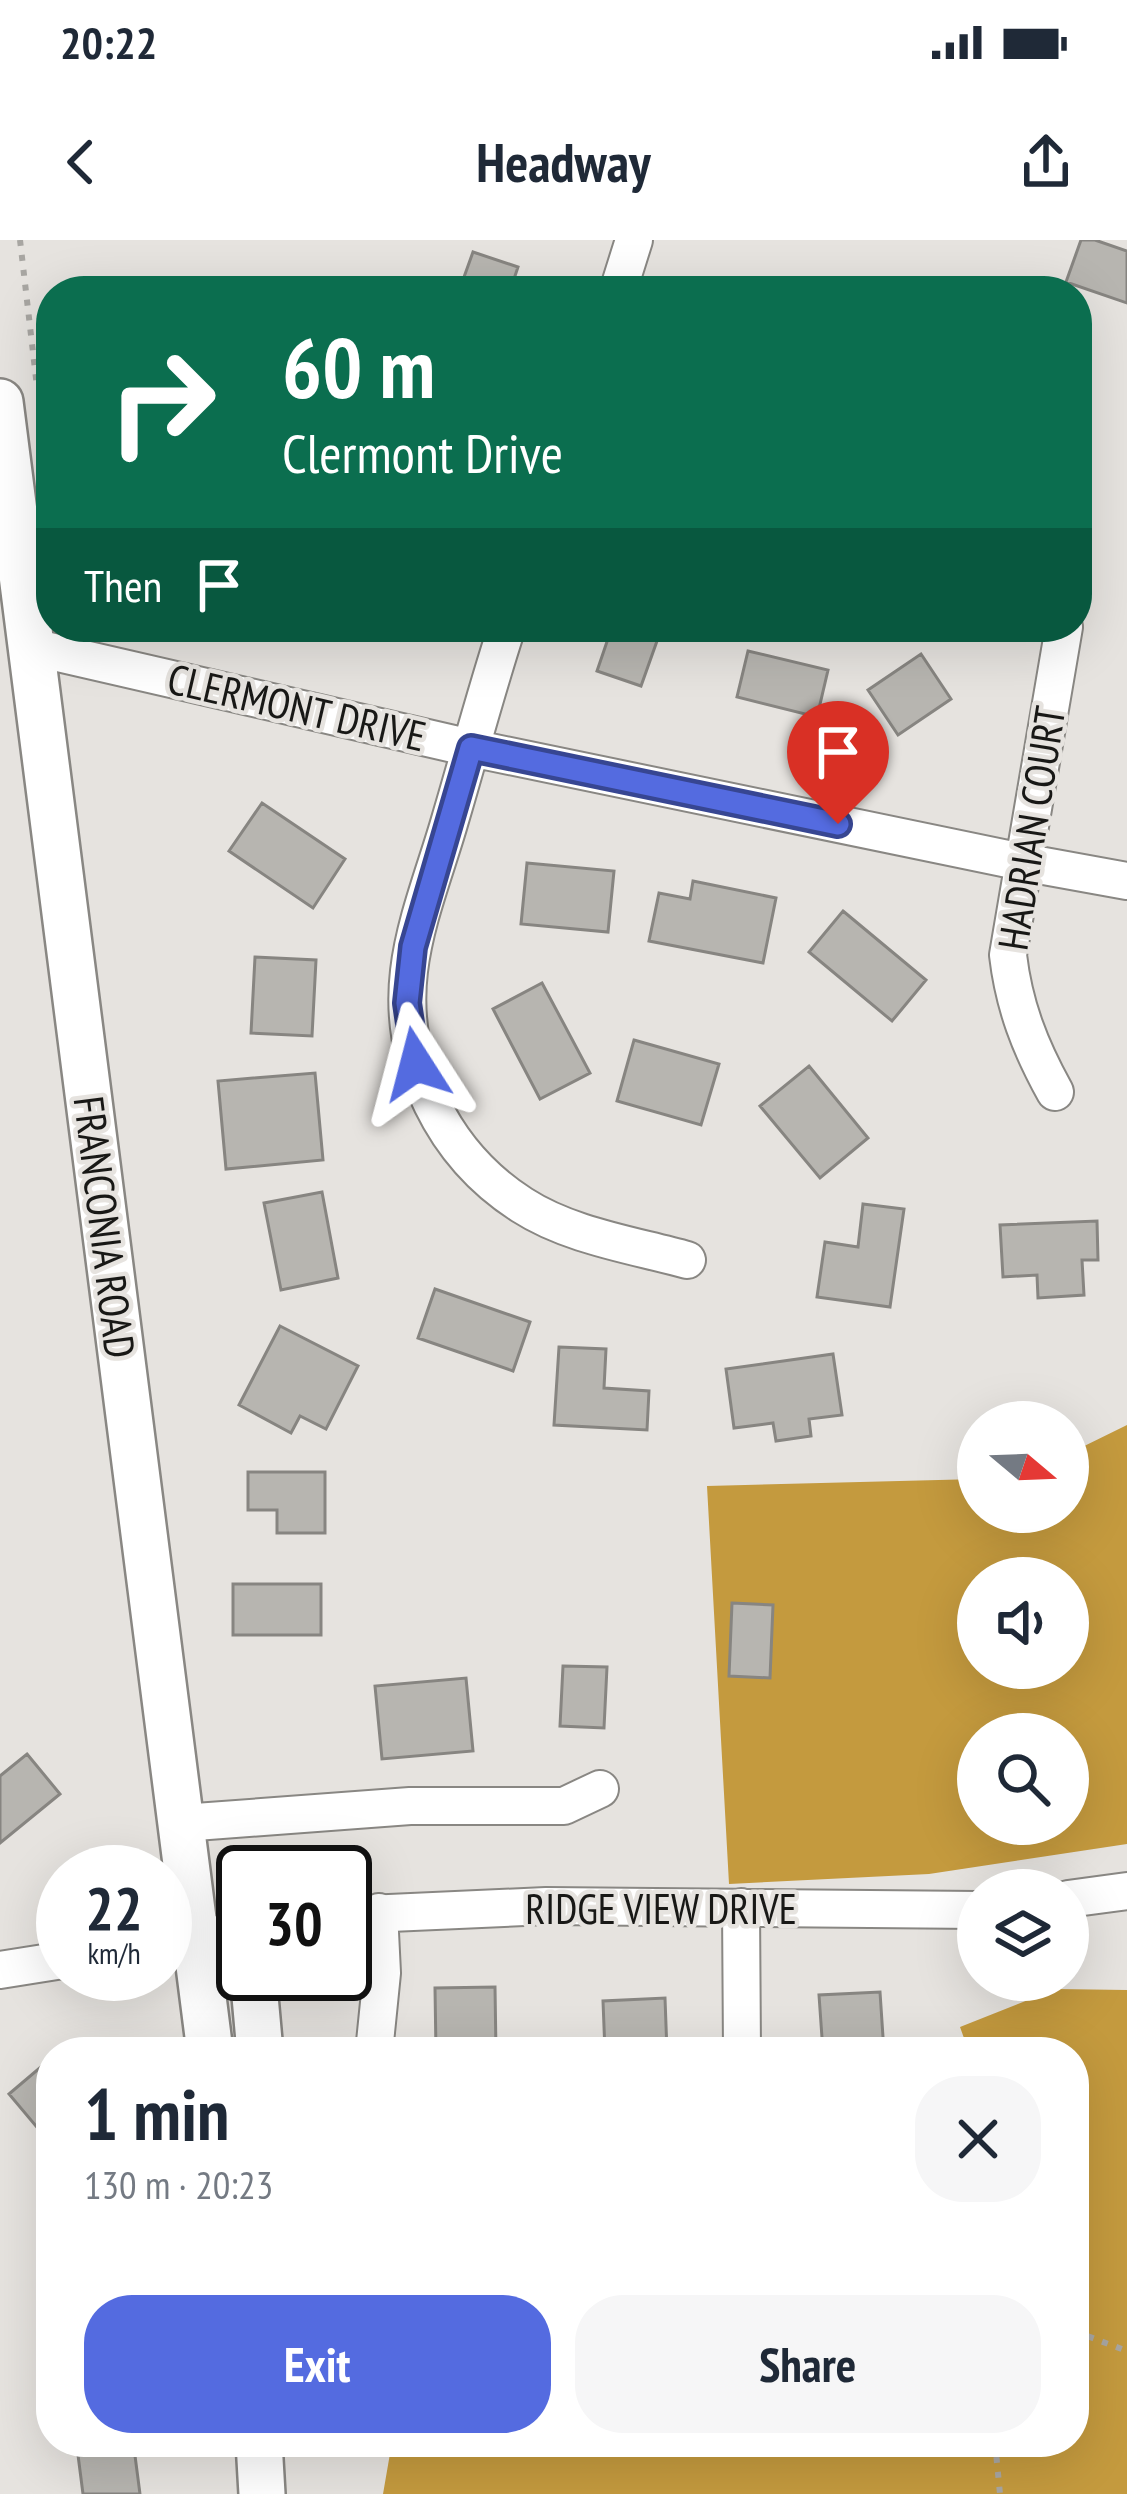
<!DOCTYPE html>
<html lang="en">
<head>
<meta charset="utf-8">
<style>
  :root { --surface:#fff; --page:#f6f6f7; --text:#1f2937; --muted:#747a83; --accent:#546be0 }
  body { margin:0; font-family:"PT Sans Narrow",sans-serif; background:var(--page); color:var(--text); height:100vh; display:flex; flex-direction:column; font-size:45px; white-space:nowrap }
  * { box-sizing:border-box; margin:0 }
  p { font-size:39px; color:var(--muted) }
  .icon { flex:none; width:66px; height:66px; fill:none; stroke:currentColor; stroke-width:2; stroke-linecap:round; stroke-linejoin:round }
  .map { position:relative; flex:1; overflow:hidden }
  .details { position:absolute; left:36px; top:1797px; width:1053px; height:420px; display:flex; flex-direction:column; background:var(--surface); border-radius:48px; box-shadow:0 12px 48px #0002 }
  .details>* { flex:none }
  .guide { position:absolute; left:36px; top:36px; width:1056px; height:366px; border-radius:48px; box-shadow:0 12px 48px #0002; background:#0b6e4f; color:#fff; overflow:hidden }
  .needle { width:78px; rotate:109deg }
  .buttons { position:absolute; left:957px; top:1161px; display:grid; gap:24px }
  .buttons a { display:grid; place-items:center; width:132px; height:132px; border-radius:50%; background:var(--surface); box-shadow:0 12px 48px #0002; font-size:60px }
  .speed { position:absolute; left:36px; top:1605px; display:flex; gap:24px; font-size:60px; font-weight:700; text-align:center }
  .speed>* { display:grid; place-content:center; width:156px; height:156px; border-radius:50%; background:var(--surface); box-shadow:0 12px 48px #0002; line-height:1 }
  .speed small { font-size:30px; font-weight:400 }
  .speed .limit { border:6px solid #111; border-radius:18px; background:#fff; color:#111 }
  .pin { position:absolute; display:grid; place-items:center; width:102px; height:102px; color:#fff; margin:-123px -51px; border-radius:50% 50% 50% 0; rotate:-45deg; box-shadow:0 0 12px #0007 }
  .pin .icon { rotate:45deg }
  .me { position:absolute; width:132px; margin:-66px; rotate:351deg; stroke-linejoin:round; filter:drop-shadow(0 0 9px #0008) }
  .turn { display:flex; align-items:center; gap:42px; height:252px; padding:0 48px; font-size:54px }
  .turn .icon { width:156px; height:156px; stroke-width:2.5 }
  .turn b { display:block; font-size:84px; line-height:102px }
  .then { display:flex; align-items:center; height:114px; padding:0 48px; background:#0003; gap:24px; font-size:45px }
  .round { display:grid; place-items:center; flex:none; width:126px; height:126px; border-radius:48px; background:var(--page) }
  .headline { display:flex; align-items:center; justify-content:space-between; height:204px; padding:0 48px }
  h1 { font-size:72px; font-weight:600; line-height:90px }
  .action { display:flex; gap:24px; margin-top:auto; padding:24px 48px }
  .action a { flex:1; height:138px; border-radius:48px; background:var(--accent); color:#fff; font-size:48px; font-weight:600; line-height:138px; text-align:center }
  .action a+a { background:var(--page); color:var(--text) }
  .status { display:flex; justify-content:space-between; align-items:center; height:84px; padding:0 60px; background:var(--surface); direction:ltr }
  .status svg { height:33px; fill:currentColor }
  header { display:flex; justify-content:space-between; align-items:center; height:156px; padding:0 48px; background:var(--surface); font-size:54px; font-weight:600 }
  .map>svg:first-child { display:block }
  .forest { fill:#c49a3e; fill-rule:evenodd }
  .building { fill:#b7b5b0; stroke:#878581; stroke-width:3 }
  .lines { fill:none; stroke-linecap:round; stroke-linejoin:round }
  .minor-casing { stroke:#898783; stroke-width:40 }
  .major-casing { stroke:#898783; stroke-width:50 }
  .path { stroke:#a8a6a2; stroke-width:6; stroke-dasharray:6 9; stroke-linecap:butt }
  .minor { stroke:#fff; stroke-width:36 }
  .major { stroke:#fff; stroke-width:45 }
  .route-casing { stroke:#374692; stroke-width:30 }
  .route { stroke:#546be0; stroke-width:21 }
  .labels { text-anchor:middle; dominant-baseline:central; stroke-width:9; stroke-linejoin:round; paint-order:stroke }
  .street-label { font-size:42px; fill:#181816; stroke:#e6e3df }
</style>
</head>
<body>
<div class="status"><b>20:22</b><svg viewBox="0 0 49 12"><path d="M0 12V9h3v3zM5 12V6h3v6zM10 12V3h3v9zM15 12V0h3v12zM26 1h20v11H26zM47 4h2v5h-2z"/></svg></div>
<header><svg class="icon" aria-label="back" viewBox="0 0 24 24"><path d="M15 5l-7 7 7 7"/></svg>Headway<svg class="icon" aria-label="share" viewBox="0 0 24 24"><path d="M12 15V3M7 8l5-5 5 5M5 13v7h14v-7"/></svg></header>
<div class="map">
<svg width="1127" height="2254" viewBox="0 0 1127 2254">
  <rect width="100%" height="100%" fill="#e6e3df"/>
  <!-- forest -->
  <path class="forest" d="M1127 1185V1604L929 1634 729 1644 707 1246 978 1239V1272H1068V1214ZM978 1338H1068V1428H978ZM978 1494H1068V1584H978Z
    M1056 1749 1127 1750V2254H383L392 2202H1074V1812H969L960 1787Z"/>
  <!-- building -->
  <path class="building" d="M1081 0H1095L1127 11V63L1066 42Z
    M473 12 518 27 510 51H459Z
    M612 387H662L641 446 597 431Z
    M748 411 828 430 817 477 737 457Z
    M921 414 951 459 898 495 868 450Z
    M262 563 345 619 313 668 229 611Z
    M527 623 614 631 608 692 521 684Z
    M693 641 776 658 763 723 649 701 659 653 690 659Z
    M843 671 926 740 892 781 809 712Z
    M255 717 316 720 312 796 251 793Z
    M542 743 590 833 540 859 493 769Z
    M634 800 719 824 701 885 617 861Z
    M809 826 868 898 820 938 760 866Z
    M315 833 323 920 226 929 218 841Z
    M322 952 338 1038 281 1050 264 963Z
    M863 964 904 969 890 1067 817 1057 825 1002 858 1007Z
    M1097 981 1098 1020H1082L1084 1055 1038 1058 1037 1035 1003 1037 1000 985Z
    M435 1049 530 1082 513 1131 418 1098Z
    M280 1086 358 1126 326 1189 300 1176 291 1193 239 1165Z
    M559 1107 606 1109 604 1148 649 1151 647 1190 554 1185Z
    M833 1114 842 1175 809 1179 811 1196 776 1201 773 1183 734 1188 726 1129Z
    M248 1232H325V1293H277V1270H248Z
    M233 1344H321V1395H233Z
    M732 1363 773 1365 770 1438 729 1436Z
    M563 1426 607 1427 604 1488 560 1486Z
    M466 1438 473 1511 382 1519 375 1446Z
    M27 1514 60 1554 0 1603V1536Z
    M495 1747 496 1812H436L435 1748Z
    M880 1752 884 1812H823L819 1755Z
    M665 1758 667 1812H605L603 1761Z
    M49 1820 51 1822V1904L9 1854Z
    M134 2208 140 2254H83L78 2215Z"/>
  <g class="lines">
    <!-- minor casing -->
    <g class="minor-casing">
      <path id="minor" d="M618 51 634 0
        M507 387C486 451 469 516 450 580 436 629 415 680 409 731 398 824 444 915 522 965 570 996 633 1005 687 1020
        M32 407 471 508 1022 622 1127 641
        M1055 852C1030 807 1014 766 1008 715L1064 387
        M182 1583 410 1566H564L600 1549
        M1068 1659 1127 1651
        M741 1667 742 1812
        M345 1675 546 1666 978 1670
        M165 1703 243 1690
        M0 1730 63 1720
        M374 1812 382 1733 379 1672"/>
    </g>
    <!-- major casing -->
    <g class="major-casing">
      <path id="major" d="M0 162 210 1812
        M253 1734 260 1812
        M259 2202 262 2254"/>
    </g>
    <!-- path -->
    <path class="path" d="M20 0 37 147
      M1074 2091 1127 2111
      M995 2202 1000 2254"/>
    <!-- minor -->
    <use href="#minor" class="minor"/>
    <!-- major -->
    <use href="#major" class="major"/>
  </g>
  <g class="lines">
    <!-- route casing -->
    <g class="route-casing">
      <path id="route" d="M416 824 407 763 413 707 471 508 838 584"/>
    </g>
    <!-- route -->
    <use href="#route" class="route"/>
  </g>
  <g class="labels">
    <!-- street labels -->
    <g class="street-label">
      <text transform="translate(297 467) rotate(13)">CLERMONT DRIVE</text>
      <text transform="translate(1031 588) rotate(-81)">HADRIAN COURT</text>
      <text transform="translate(105 987) rotate(83)">FRANCONIA ROAD</text>
      <text x="661" y="1668">RIDGE VIEW DRIVE</text>
    </g>
  </g>
</svg>
<div class="buttons">
<a><svg class="needle" viewBox="-14 -14 28 28"><path d="M0-13l5 13h-10z" fill="#e53935"/><path d="M0 13l5-13h-10z" fill="#747a83"/></svg></a>
<a><svg class="icon" aria-label="sound" viewBox="0 0 24 24"><path d="M4 9h4l5-4v14l-5-4H4zM17 9q2 3 0 6"/></svg></a>
<a><svg class="icon" aria-label="search" viewBox="0 0 24 24"><circle cx="10" cy="10" r="6"/><path d="M15 15l6 6"/></svg></a>
<a><svg class="icon" aria-label="layers" viewBox="0 0 24 24"><path d="M12 4l9 5-9 5-9-5zM3 14l9 5 9-5"/></svg></a>
</div>
<div class="speed"><div>22<small>km/h</small></div><div class="limit">30</div></div>
<div class="pin" style="left:838px;top:584px;background:#d93025"><svg class="icon" aria-label="arrive" viewBox="0 0 24 24"><path d="M6 21V4h12l-3 4 3 4H6"/></svg></div>
<svg class="me" style="left:416px;top:824px" viewBox="-20 -20 40 40"><path d="M0-17L14 15 0 8-14 15z" fill="#546be0" stroke="#fff" stroke-width="4"/></svg>
<div class="guide">
<div class="turn"><svg class="icon" aria-label="right" viewBox="0 0 24 24"><path d="M7 20v-9h11M14 6l5 5-5 5"/></svg><div><b>60 m</b>Clermont Drive</div></div>
<div class="then">Then<svg class="icon" aria-label="arrive" viewBox="0 0 24 24"><path d="M6 21V4h12l-3 4 3 4H6"/></svg></div>
</div>
<section class="details">
<div class="headline"><div><h1>1 min</h1><p>130 m · 20:23</p></div><a class="round"><svg class="icon" aria-label="close" viewBox="0 0 24 24"><path d="M6 6l12 12M18 6L6 18"/></svg></a></div>
<div class="action"><a>Exit</a><a>Share</a></div>
</section>
</div>
</body>
</html>
